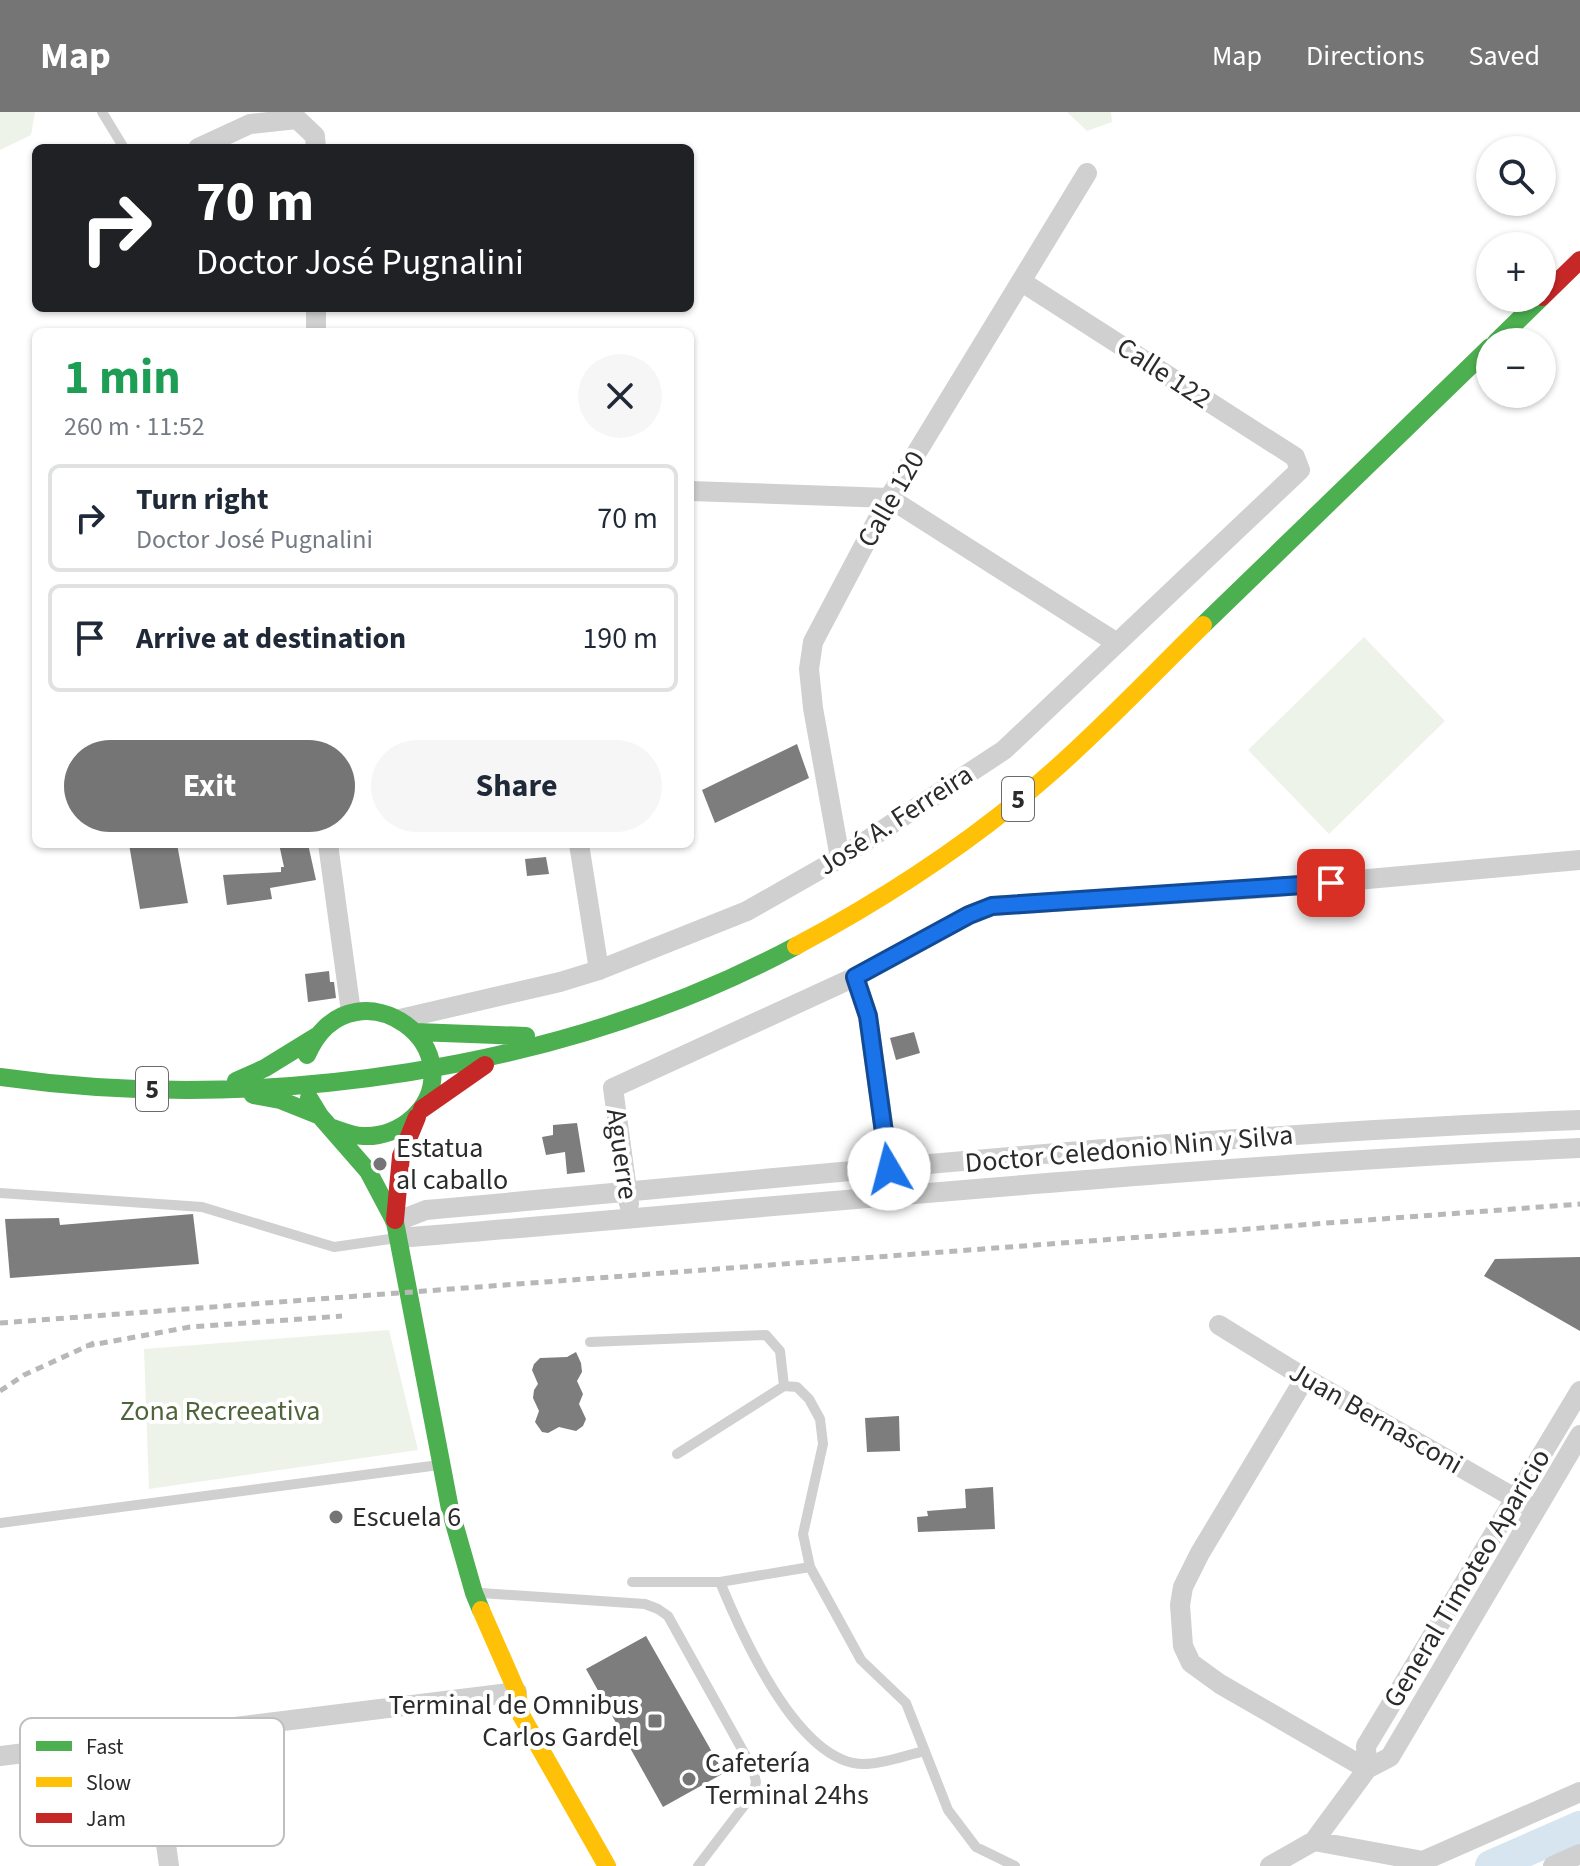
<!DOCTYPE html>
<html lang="en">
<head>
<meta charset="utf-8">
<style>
  :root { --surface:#fff; --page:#f6f6f7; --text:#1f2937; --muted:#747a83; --line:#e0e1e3; --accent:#757575 }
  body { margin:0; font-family:"Source Sans 3",sans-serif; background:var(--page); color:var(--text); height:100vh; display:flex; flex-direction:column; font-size:30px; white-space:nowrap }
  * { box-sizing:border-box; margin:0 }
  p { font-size:26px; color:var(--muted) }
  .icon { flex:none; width:44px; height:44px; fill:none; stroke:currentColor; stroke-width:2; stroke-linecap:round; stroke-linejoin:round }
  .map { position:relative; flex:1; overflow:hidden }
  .drawer { position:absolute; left:32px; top:216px; width:662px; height:520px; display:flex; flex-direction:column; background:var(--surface); border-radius:12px; box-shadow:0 2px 6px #0004 }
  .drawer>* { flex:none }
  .guide { position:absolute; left:32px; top:32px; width:662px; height:168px; border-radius:12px; box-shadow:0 2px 6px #0004; background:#202124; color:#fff; overflow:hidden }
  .fabs { position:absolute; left:1476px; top:24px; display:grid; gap:16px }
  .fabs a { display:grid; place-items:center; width:80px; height:80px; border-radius:50%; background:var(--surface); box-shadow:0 2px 6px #0004; font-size:40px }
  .pin { position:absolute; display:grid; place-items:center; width:68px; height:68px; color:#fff; margin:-34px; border-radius:16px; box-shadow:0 4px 12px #0006 }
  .me { position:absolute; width:88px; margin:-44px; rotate:352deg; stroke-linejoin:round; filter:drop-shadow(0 0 6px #0008) }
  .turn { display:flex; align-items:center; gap:28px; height:168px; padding:0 32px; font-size:36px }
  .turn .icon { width:104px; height:104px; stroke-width:2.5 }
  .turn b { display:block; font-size:56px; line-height:68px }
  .round { display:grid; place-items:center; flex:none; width:84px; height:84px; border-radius:42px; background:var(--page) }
  .summary { display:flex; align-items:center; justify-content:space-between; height:136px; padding:0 32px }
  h1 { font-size:48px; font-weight:700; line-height:60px; color:#1e9e55 }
  .action { display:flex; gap:16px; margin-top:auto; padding:16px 32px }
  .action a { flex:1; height:92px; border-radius:48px; background:var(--accent); color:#fff; font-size:32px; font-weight:700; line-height:92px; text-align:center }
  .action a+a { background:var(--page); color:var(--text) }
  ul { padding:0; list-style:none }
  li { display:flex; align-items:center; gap:24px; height:108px; margin:0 16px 12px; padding:0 16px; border:4px solid var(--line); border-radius:12px }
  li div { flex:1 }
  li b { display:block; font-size:30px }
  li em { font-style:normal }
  header { display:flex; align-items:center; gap:48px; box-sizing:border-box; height:112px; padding:0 40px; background:var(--accent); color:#fff }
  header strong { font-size:38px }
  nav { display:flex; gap:44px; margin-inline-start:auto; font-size:28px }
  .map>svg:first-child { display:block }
  .green { fill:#eef3ea }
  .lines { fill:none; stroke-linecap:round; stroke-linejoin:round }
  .river { stroke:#d6e5f0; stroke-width:32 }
  .building { fill:#7d7d7d }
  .lane { stroke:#d0d0d0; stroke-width:10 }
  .street { stroke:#d0d0d0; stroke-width:20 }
  .fast { stroke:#4caf50; stroke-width:18 }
  .slow { stroke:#ffc107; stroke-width:18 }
  .jam { stroke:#c62828; stroke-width:18 }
  .rail { stroke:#b8b8b8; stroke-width:5; stroke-dasharray:8 6; stroke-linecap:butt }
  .route-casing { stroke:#114b97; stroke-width:20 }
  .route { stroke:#1a73e8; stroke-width:14 }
  .poi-dot { fill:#757575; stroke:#fff; stroke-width:3 }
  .labels { text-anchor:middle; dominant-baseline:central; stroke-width:8; stroke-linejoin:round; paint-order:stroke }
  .shield { fill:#fff; stroke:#6b6b6b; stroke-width:2 }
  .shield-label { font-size:26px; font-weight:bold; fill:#2b2b2b }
  .street-label { font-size:28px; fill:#2b2b2b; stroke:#fff }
  .poi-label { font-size:28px; fill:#2b2b2b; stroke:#fff; text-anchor:start }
  .park-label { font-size:28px; fill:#4e653b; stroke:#fff }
  .key { fill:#fff; stroke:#bfbfbf; stroke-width:2 }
  .key-label { font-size:22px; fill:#2b2b2b }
</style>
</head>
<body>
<header>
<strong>Map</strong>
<nav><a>Map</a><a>Directions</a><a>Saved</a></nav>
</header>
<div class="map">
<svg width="1580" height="1754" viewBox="0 0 1580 1754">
  <rect width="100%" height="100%" fill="#fff"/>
  <!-- green -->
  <path class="green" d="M0 0H35L31 23 0 38Z
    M1067 0H1111L1112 10 1087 19Z
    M1364 525 1445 609 1329 722 1248 638Z
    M389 1218 418 1338 149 1377 144 1237Z"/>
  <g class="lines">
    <!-- river -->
    <path class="river" d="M1491 1754 1580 1715"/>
  </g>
  <!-- building -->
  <path class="building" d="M797 632 809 666 715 711 702 678Z
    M129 732H177L188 791 140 797Z
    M279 732H308L316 768 270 776 272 787 227 793 223 763 281 760V755H284Z
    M546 745 549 762 527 764 525 747Z
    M329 859 330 870H334L336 886 308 890 305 862Z
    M914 920 920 941 896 948 890 926Z
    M577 1011 585 1060 567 1062 565 1040 546 1043 542 1025 553 1023V1013Z
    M193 1102 199 1152 10 1166 5 1107 59 1106 60 1113Z
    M1580 1145V1219L1484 1164 1495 1147Z
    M576 1240 581 1251 582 1260 577 1269 583 1282 579 1292 586 1307 583 1314 576 1319 559 1315 548 1321 542 1320 535 1310 539 1299 533 1286 534 1278 538 1272 532 1258 534 1252 540 1246 567 1245Z
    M899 1304 900 1339 867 1340 865 1306Z
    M993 1375 995 1417 918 1420 917 1405 928 1404 927 1399 966 1396 965 1377Z
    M646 1524 724 1661 663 1695 586 1557Z"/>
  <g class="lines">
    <!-- lane -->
    <path class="lane" d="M102 0 124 36
      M0 1081 202 1095 334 1135 397 1126
      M590 1230 766 1223 780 1239 784 1274
      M677 1342 784 1274 797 1275 809 1287 820 1307 823 1332 803 1422 810 1455 861 1548 906 1591 948 1698 976 1735 1015 1754
      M0 1411 439 1353
      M632 1470H720L810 1455
      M720 1470C741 1521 798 1652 864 1652 883 1652 906 1643 925 1639
      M481 1481 645 1492 658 1497 668 1504 753 1657 756 1670 753 1682 698 1754"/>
    <!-- street -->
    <path class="street" d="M198 36 250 12 297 7 315 24 316 36
      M316 220V196
      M690 379 889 386 1117 531
      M328 732 351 900
      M579 732 599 858
      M840 746 813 596 809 557 813 530 889 386 1087 61
      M855 865 868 904 891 1069
      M400 907 560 870 599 858 747 799 840 746 1004 638 1300 358 1295 345 1022 170
      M629 1092 613 976 855 865 969 803 992 794 1268 776 1580 748
      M395 1110 426 1098C810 1064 1195 1022 1580 1008
      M399 1126C792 1094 1186 1054 1580 1036
      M1219 1213 1305 1266 1525 1392
      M1305 1266 1200 1441 1183 1475 1180 1493 1183 1534 1191 1551 1220 1572 1367 1657
      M151 1624 169 1754
      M0 1644 517 1580
      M1367 1657 1366 1634 1580 1279
      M1314 1729 1423 1749 1580 1680
      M1270 1754 1314 1729 1367 1657 1390 1645 1580 1323
      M1553 1754 1580 1742"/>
    <!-- fast -->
    <path class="fast" d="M1496 230 1541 186
      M1203 513 1490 235
      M416 920 526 924
      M307 943C316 922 332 904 356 900 390 894 428 920 432 956 437 995 400 1026 363 1024 353 1024 342 1019 333 1016
      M0 965C262 1002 562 959 796 834
      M236 969 265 956 317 924
      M253 983 280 988 320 1004
      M309 986 320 1004 368 1059 395 1110 450 1397 474 1481 481 1498"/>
    <!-- slow -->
    <path class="slow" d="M796 834C888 785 976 727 1054 658 1106 612 1153 562 1203 513
      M481 1498 517 1580 521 1603 607 1754"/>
    <!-- jam -->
    <path class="jam" d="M1542 185 1580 148
      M422 997 485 953
      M395 1108 401 1044 417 1005"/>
    <!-- rail -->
    <path class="rail" d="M0 1211 1580 1092
      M86 1234 190 1215 342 1204
      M0 1279 24 1263 96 1230"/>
  </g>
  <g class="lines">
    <!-- route casing -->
    <g class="route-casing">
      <path id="route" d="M889 1057 868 904 855 865 969 803 992 794 1331 771"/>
    </g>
    <!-- route -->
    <use href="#route" class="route"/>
  </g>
  <!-- markers -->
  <g class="poi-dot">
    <circle cx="380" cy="1052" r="8"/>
    <circle cx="336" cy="1405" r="8"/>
    <rect x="647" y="1601" width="16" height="16" rx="4"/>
    <circle cx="689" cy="1667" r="8"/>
  </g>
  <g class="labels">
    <!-- shield labels -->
    <g class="shield">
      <rect x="1002" y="665" width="32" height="44" rx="6"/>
      <rect x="136" y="955" width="32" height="44" rx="6"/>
    </g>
    <g class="shield-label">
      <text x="1018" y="687">5</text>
      <text x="152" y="977">5</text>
    </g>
    <!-- street labels -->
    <g class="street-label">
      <text transform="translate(1164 261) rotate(33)">Calle 122</text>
      <text transform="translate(891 387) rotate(-60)">Calle 120</text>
      <text transform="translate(895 708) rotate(-33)">José A. Ferreira</text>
      <text transform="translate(1129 1037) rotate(-5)">Doctor Celedonio Nin y Silva</text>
      <text transform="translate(622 1042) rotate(82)">Aguerre</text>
      <text transform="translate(1376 1306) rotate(30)">Juan Bernasconi</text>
      <text transform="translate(1467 1466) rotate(-59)">General Timoteo Aparicio</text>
    </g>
    <!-- poi labels -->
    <g class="poi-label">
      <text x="396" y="1036">Estatua<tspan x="396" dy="32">al caballo</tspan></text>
      <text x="352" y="1405">Escuela 6</text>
      <text x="639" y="1593" text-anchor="end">Terminal de Omnibus<tspan x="639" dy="32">Carlos Gardel</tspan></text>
      <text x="705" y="1651">Cafetería<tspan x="705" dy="32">Terminal 24hs</tspan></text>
    </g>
    <!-- park labels -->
    <g class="park-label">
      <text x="220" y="1299">Zona Recreeativa</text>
    </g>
  </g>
  <!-- legend -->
  <rect x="20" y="1606" width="264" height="128" rx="12" class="key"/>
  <rect x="36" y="1629" width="36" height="10" fill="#4caf50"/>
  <rect x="36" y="1665" width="36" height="10" fill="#ffc107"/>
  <rect x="36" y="1701" width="36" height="10" fill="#c62828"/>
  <g class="key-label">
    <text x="86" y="1642">Fast</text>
    <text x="86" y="1678">Slow</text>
    <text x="86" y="1714">Jam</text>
  </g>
</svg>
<div class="fabs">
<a><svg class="icon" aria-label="search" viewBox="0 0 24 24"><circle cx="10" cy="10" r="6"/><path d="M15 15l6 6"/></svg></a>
<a>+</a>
<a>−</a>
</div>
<div class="pin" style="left:1331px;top:771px;background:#d93025"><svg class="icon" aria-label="arrive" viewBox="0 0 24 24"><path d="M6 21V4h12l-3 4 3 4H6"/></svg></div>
<svg class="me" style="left:889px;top:1057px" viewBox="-20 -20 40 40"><circle r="19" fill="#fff"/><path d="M0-13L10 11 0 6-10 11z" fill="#1a73e8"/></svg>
<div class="guide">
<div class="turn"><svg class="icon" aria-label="right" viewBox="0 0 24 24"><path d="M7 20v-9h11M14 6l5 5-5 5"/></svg><div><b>70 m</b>Doctor José Pugnalini</div></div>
</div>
<section class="drawer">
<div class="summary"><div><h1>1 min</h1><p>260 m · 11:52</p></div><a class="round"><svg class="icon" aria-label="close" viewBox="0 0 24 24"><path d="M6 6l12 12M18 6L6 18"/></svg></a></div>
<ul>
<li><svg class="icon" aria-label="right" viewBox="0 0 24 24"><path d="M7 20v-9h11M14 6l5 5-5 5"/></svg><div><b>Turn right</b><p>Doctor José Pugnalini</p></div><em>70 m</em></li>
<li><svg class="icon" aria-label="arrive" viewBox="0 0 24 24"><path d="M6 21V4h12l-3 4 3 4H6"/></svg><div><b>Arrive at destination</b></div><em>190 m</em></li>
</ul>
<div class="action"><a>Exit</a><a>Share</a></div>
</section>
</div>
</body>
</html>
